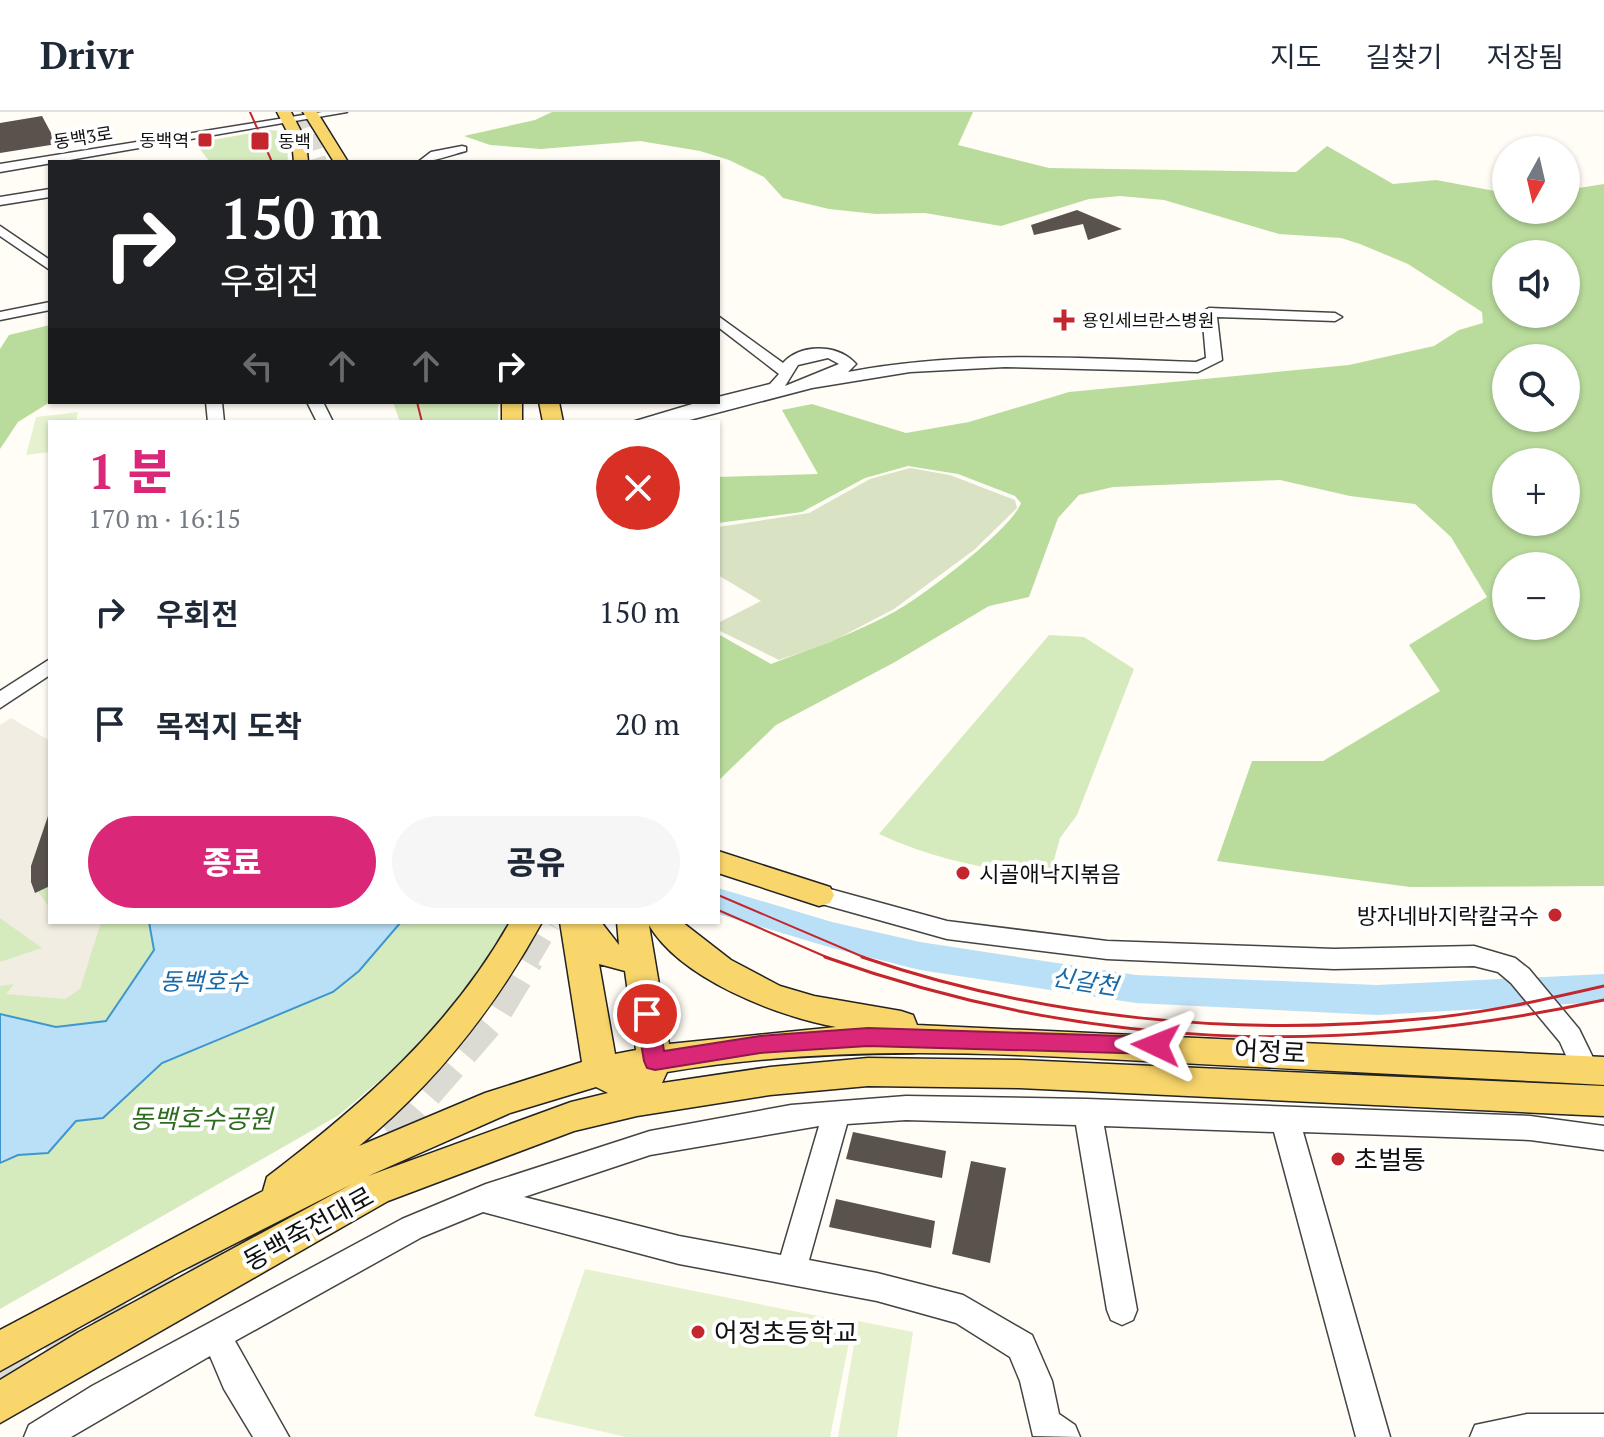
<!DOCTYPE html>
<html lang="ko">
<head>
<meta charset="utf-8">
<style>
  :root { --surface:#fff; --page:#f6f6f7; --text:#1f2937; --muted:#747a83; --line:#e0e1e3; --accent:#db2777 }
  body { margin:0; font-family:"PT Serif","Noto Sans KR",serif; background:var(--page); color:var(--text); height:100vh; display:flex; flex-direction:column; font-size:30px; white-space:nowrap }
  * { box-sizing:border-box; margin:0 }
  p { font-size:26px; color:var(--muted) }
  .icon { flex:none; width:44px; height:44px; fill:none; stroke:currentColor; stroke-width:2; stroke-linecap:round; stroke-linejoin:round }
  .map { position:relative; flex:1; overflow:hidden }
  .details { position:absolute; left:48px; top:308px; width:672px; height:504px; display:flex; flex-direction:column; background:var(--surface); border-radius:0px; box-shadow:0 2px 6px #0004 }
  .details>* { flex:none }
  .hud { position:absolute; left:48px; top:48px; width:672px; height:244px; border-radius:0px; box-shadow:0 2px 6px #0004; background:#202124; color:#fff; overflow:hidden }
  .needle { width:52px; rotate:188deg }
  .controls { position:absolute; left:1492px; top:24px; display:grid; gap:16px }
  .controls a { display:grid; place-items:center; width:88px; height:88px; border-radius:50%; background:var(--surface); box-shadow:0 2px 6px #0004; font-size:40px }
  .pin { position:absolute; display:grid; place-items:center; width:68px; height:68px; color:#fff; margin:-34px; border:4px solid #fff; border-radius:50%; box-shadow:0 2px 8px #0007 }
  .me { position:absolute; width:88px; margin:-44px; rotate:272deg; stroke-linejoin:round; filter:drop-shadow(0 0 6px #0008) }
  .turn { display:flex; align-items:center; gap:28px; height:168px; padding:0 40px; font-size:36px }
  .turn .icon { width:104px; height:104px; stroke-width:2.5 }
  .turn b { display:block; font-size:56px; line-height:68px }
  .lanes { display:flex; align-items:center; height:76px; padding:0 40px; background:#0003; justify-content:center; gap:40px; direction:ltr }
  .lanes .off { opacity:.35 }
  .round { display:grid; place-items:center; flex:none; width:84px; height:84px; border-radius:42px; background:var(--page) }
  .summary { display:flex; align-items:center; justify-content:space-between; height:136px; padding:0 40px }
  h1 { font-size:48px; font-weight:800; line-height:60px; color:var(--accent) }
  .primary-button { display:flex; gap:16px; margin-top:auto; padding:16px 40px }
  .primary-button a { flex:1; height:92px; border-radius:48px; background:var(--accent); color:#fff; font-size:32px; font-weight:800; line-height:92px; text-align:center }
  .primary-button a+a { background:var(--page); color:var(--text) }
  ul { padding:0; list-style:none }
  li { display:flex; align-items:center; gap:24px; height:112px; padding:0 40px }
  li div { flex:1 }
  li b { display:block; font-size:30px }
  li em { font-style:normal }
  header { display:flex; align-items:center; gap:48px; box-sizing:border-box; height:112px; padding:0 40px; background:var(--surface); border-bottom:2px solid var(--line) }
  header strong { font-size:38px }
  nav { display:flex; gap:44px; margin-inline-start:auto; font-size:28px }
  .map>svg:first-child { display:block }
  .green { fill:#d5ebbd }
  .forest { fill:#b9dc9c; fill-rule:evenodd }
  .cemetery { fill:#d9e3c4 }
  .pitch { fill:#e6f2cf }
  .plaza { fill:#f1ede2 }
  .water { fill:#b9e0f7; stroke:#3f96cf; stroke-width:2 }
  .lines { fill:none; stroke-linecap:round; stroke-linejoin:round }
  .river { fill:#b9e0f7; fill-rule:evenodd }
  .building { fill:#5a524d }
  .major-tunnel-far2 { stroke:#dbdad3; stroke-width:16; stroke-dasharray:16 8; stroke-linecap:butt }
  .major-tunnel-far1 { stroke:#dbdad3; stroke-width:28; stroke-dasharray:28 14; stroke-linecap:butt }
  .major-tunnel { stroke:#dbdad3; stroke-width:37; stroke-dasharray:37 18; stroke-linecap:butt }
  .minor-casing { stroke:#444; stroke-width:3 }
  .major-casing { stroke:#222; stroke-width:3 }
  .minor { fill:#fff; fill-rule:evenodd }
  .major { fill:#f9d66b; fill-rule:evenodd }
  .tram-far1 { stroke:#c4262e; stroke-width:2 }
  .tram { stroke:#c4262e; stroke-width:3 }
  .route { fill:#db2777; stroke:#8e194d; stroke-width:2 }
  .poi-dot { fill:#c4262e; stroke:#fff; stroke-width:3 }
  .labels { text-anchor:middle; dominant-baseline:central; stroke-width:8; stroke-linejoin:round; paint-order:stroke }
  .far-street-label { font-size:18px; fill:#111; stroke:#fff }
  .far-poi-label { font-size:18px; fill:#111; stroke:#fff; text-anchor:start }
  .poi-label { font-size:22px; fill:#111; stroke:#fff; text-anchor:start }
  .water-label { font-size:24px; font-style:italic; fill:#1768a6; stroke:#fff }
  .near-street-label { font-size:26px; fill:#111; stroke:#fff }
  .near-park-label { font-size:26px; font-style:italic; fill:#2f6b1f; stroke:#fff }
  .near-poi-label { font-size:26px; fill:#111; stroke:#fff; text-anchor:start }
</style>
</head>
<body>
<header>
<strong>Drivr</strong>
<nav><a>지도</a><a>길찾기</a><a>저장됨</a></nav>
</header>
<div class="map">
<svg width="1604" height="1325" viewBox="0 0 1604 1325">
  <rect width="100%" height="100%" fill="#fffdf5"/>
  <!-- green -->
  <path class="green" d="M269 18 280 19 287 32 288 50H210L195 31Z
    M393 290H498V310H400Z
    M1049 523 1084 525 1134 557 1077 703 1060 726 1049 766C990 757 934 748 879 722Z
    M50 661V810H512L489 850 425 930 339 1003 0 1197V692Z"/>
  <!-- forest -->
  <path class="forest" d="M552 0H973L958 33 1049 56 1296 60 1327 34 1393 72 1436 68 1506 81V98H1566V78L1604 72V774L1410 775 1217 749 1252 649H1323L1440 579 1409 533 1487 485 1451 425 1415 392 1350 384 1280 368 1113 375 1079 383 1058 406 1029 485 989 494 895 550 776 613 718 669V522L771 552C813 536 856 521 896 499 923 484 1012 417 1021 391L1015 384 958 362 908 354 865 366 802 400 718 411V365L818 362 782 298 812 292 906 321 969 310 1069 280 1349 253 1434 234 1459 218 1483 211 1482 200 1408 152 1360 132 1341 126 1279 122 1164 88 1120 84 1089 87 1001 114 925 101 876 102 829 97 783 86 764 65 729 48 700 39 640 29 541 37 490 33 464 24 535 8ZM1506 142H1566V202H1506ZM1506 246H1566V306H1506ZM1506 350H1566V410H1506ZM1506 454H1566V514H1506Z
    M50 213V290L18 310 0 337V237L9 223Z"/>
  <!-- cemetery -->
  <path class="cemetery" d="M910 356 950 363 1015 388 1017 396 974 438 894 497 831 530 779 548 718 518V511L761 489 718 463V415L809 401 870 367Z"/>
  <!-- pitch -->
  <path class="pitch" d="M78 300 76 310H50V340L26 343 36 305Z
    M585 1157 853 1211 830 1325H626L534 1304Z
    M858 1209 913 1220 897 1325H838Z"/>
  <!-- plaza -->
  <path class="plaza" d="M11 606 50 629V722L38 741 36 777 50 796V810H101L80 877 65 887 6 882 14 872 0 874V850L42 836 0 806V613Z"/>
  <!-- water -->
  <path class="water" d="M149 810H401L359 859 333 880 162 951 103 1006 76 1009 48 1041 18 1043 0 1051V902L56 915 106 909 154 838Z"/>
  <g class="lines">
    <!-- river -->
    <path class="river" d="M718 776 832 810 920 830 1136 863 1377 873 1604 862V890L1377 903 1136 891 920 858 832 836 718 802Z"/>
  </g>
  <!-- building -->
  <path class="building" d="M42 4 57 32 0 41V11Z
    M1077 98 1122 117 1088 128 1083 112 1034 123 1031 113Z
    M48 704 50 774 35 781 31 770V754Z
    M853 1020 946 1039 942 1066 846 1047Z
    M971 1049 1006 1056 990 1151 952 1142Z
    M836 1087 935 1109 931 1136 829 1115Z"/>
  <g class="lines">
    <!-- major-tunnel-far2 -->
    <path class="major-tunnel-far2" d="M303 0 319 50"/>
    <!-- major-tunnel-far1 -->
    <path class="major-tunnel-far1" d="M525 847 547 810"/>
    <!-- major-tunnel -->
    <path class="major-tunnel" d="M341 1050 398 1010 491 903 526 845
      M0 1268 221 1133"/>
    <!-- minor casing -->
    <g class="minor-casing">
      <path id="minor" d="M322 0H347L0 60V52Z
        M462 34 466 35V39C450 43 434 50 418 50L431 40Z
        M50 77V85L0 93V85Z
        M0 114 50 148V158L0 124Z
        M50 190V198L0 208V200Z
        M1209 196 1335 201 1342 205 1335 209 1217 205 1222 248 1198 260 1005 255 910 260 812 276 682 310H632L699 290H718V285L770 272 779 262 718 215V204L783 251C800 232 835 232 853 249L856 252 848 260C962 238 1080 246 1196 250L1206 246 1202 200ZM828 246 839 252 785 274 798 253Z
        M206 290H222L224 310H208Z
        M307 290H323L333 310H317Z
        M50 547V563L0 596V579Z
        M819 774 947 809 1107 829 1334 837 1474 834 1515 846 1529 857 1579 917 1599 958 1596 966 1586 969 1576 966 1560 930 1511 871 1498 860 1474 854 1334 857 1107 847 947 827 811 789 807 783 811 777Z
        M906 984 1087 987 1530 1004 1604 1014V1038L1530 1028 1303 1020 1390 1325H1356L1274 1020 1104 1014 1137 1198 1133 1208 1122 1213 1111 1208 1107 1198 1076 1013 906 1008 847 1012 809 1148 877 1161 963 1183 1032 1223 1052 1269 1059 1302 1075 1313 1080 1325 1033 1324 1020 1269 1010 1245 956 1211 877 1189 679 1152 483 1100 422 1125 235 1229 289 1325H253L224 1277 210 1244 71 1325H24L29 1313 92 1274 402 1107 486 1072 650 1019 791 993ZM819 1014 781 1143 679 1124 524 1085 650 1043Z
        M1527 1302H1604V1325H1470L1475 1313Z"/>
    </g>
    <!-- major casing -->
    <g class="major-casing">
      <path id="major" d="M277 0H291L306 29 308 50H294L292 29Z
        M303 0H317L348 50H334Z
        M502 290H522V310H502Z
        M539 290H559L563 310H543Z
        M718 739 830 775 834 783 830 791 819 794 718 761Z
        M510 810H542C494 897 436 971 359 1034L485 981 582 950 560 810H601L619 833 617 810H682L731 848 780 874 814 884 901 899 913 903 917 913 1604 945V973C1457 965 1310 958 1162 950 996 941 832 932 667 960L662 971 770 955 868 946 1019 948 1604 974V1004L1019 976 868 974 770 983 637 1004 574 1019 388 1089 0 1311V1268L79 1220 352 1072 177 1161 0 1259V1218L263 1079 267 1065C363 992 450 916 510 810ZM649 813C680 867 779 905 836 915L669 932ZM599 852 625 859 636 938 615 942ZM596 975 608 981 571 990 368 1064 510 1001Z"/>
    </g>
    <!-- minor -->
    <use href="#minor" class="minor"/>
    <!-- major -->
    <use href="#major" class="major"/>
    <!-- tram-far1 -->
    <path class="tram-far1" d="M250 0 272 50
      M417 290 422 310
      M718 783 868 847
      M718 798 831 847"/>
    <!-- tram -->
    <path class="tram" d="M825 845C1086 938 1335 946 1604 888
      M862 845C1040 906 1233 925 1419 907 1482 902 1543 888 1604 874"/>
  </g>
  <!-- route -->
  <path class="route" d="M647 893 658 902 664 939 760 924 868 916 1156 925 1164 927 1167 933 1164 940 1156 942 868 934 760 941 655 958 647 956 644 949 636 902Z"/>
  <!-- markers -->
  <g class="poi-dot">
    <rect x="197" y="20" width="16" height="16" rx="4"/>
    <rect x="250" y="19" width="20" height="20" rx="4"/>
    <path d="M1060 196h8v8h8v8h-8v8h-8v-8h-8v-8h8z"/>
    <circle cx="963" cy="761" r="8"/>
    <circle cx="1555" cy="803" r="8"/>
    <circle cx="1338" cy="1047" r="8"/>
    <circle cx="698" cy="1220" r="8"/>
  </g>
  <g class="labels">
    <!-- far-street labels -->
    <g class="far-street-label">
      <text transform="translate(83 25) rotate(-9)">동백3로</text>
    </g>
    <!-- far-poi labels -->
    <g class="far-poi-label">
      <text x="189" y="28" text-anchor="end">동백역</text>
      <text x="278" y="29">동백</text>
      <text x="1082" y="208">용인세브란스병원</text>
    </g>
    <!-- poi labels -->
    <g class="poi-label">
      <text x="979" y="761">시골애낙지볶음</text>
      <text x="1539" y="803" text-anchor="end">방자네바지락칼국수</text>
    </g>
    <!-- water labels -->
    <g class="water-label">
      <text x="204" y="869">동백호수</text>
      <text transform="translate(1085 869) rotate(9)">신갈천</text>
    </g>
    <!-- near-street labels -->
    <g class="near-street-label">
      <text transform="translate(1270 939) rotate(3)">어정로</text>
      <text transform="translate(308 1116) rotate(-29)">동백죽전대로</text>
    </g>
    <!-- near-park labels -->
    <g class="near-park-label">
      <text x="201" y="1006">동백호수공원</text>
    </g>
    <!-- near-poi labels -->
    <g class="near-poi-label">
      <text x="1354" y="1047">초벌통</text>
      <text x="714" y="1220">어정초등학교</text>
    </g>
  </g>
</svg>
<div class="controls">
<a><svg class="needle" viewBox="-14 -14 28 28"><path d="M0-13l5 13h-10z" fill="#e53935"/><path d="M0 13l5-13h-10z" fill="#747a83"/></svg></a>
<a><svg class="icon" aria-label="sound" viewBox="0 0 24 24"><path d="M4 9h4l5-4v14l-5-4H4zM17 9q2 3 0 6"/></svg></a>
<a><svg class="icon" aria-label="search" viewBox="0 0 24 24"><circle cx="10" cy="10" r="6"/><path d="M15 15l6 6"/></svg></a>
<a>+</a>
<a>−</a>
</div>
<div class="pin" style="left:647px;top:902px;background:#d93025"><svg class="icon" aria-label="arrive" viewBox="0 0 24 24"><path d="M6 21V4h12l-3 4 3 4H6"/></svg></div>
<svg class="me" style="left:1156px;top:933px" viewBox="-20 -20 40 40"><path d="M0-17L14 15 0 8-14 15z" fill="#db2777" stroke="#fff" stroke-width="4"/></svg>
<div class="hud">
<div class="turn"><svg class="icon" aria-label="right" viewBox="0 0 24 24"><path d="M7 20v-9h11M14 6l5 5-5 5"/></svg><div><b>150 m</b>우회전</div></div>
<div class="lanes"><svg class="icon off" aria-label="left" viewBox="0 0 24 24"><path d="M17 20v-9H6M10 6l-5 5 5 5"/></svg><svg class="icon off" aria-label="ahead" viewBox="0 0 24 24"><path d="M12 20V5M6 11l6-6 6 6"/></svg><svg class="icon off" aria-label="ahead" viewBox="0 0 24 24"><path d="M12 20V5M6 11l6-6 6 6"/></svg><svg class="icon" aria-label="right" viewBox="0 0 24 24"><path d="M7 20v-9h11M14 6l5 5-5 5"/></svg></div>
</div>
<section class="details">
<div class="summary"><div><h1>1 분</h1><p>170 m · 16:15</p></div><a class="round" style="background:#d93025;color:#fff"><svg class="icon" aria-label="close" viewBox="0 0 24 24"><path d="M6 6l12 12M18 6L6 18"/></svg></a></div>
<ul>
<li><svg class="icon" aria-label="right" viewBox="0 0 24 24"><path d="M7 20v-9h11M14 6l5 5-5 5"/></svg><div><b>우회전</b></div><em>150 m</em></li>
<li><svg class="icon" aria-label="arrive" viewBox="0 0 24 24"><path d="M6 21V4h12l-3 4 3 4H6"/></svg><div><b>목적지 도착</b></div><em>20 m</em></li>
</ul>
<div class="primary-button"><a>종료</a><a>공유</a></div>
</section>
</div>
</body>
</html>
